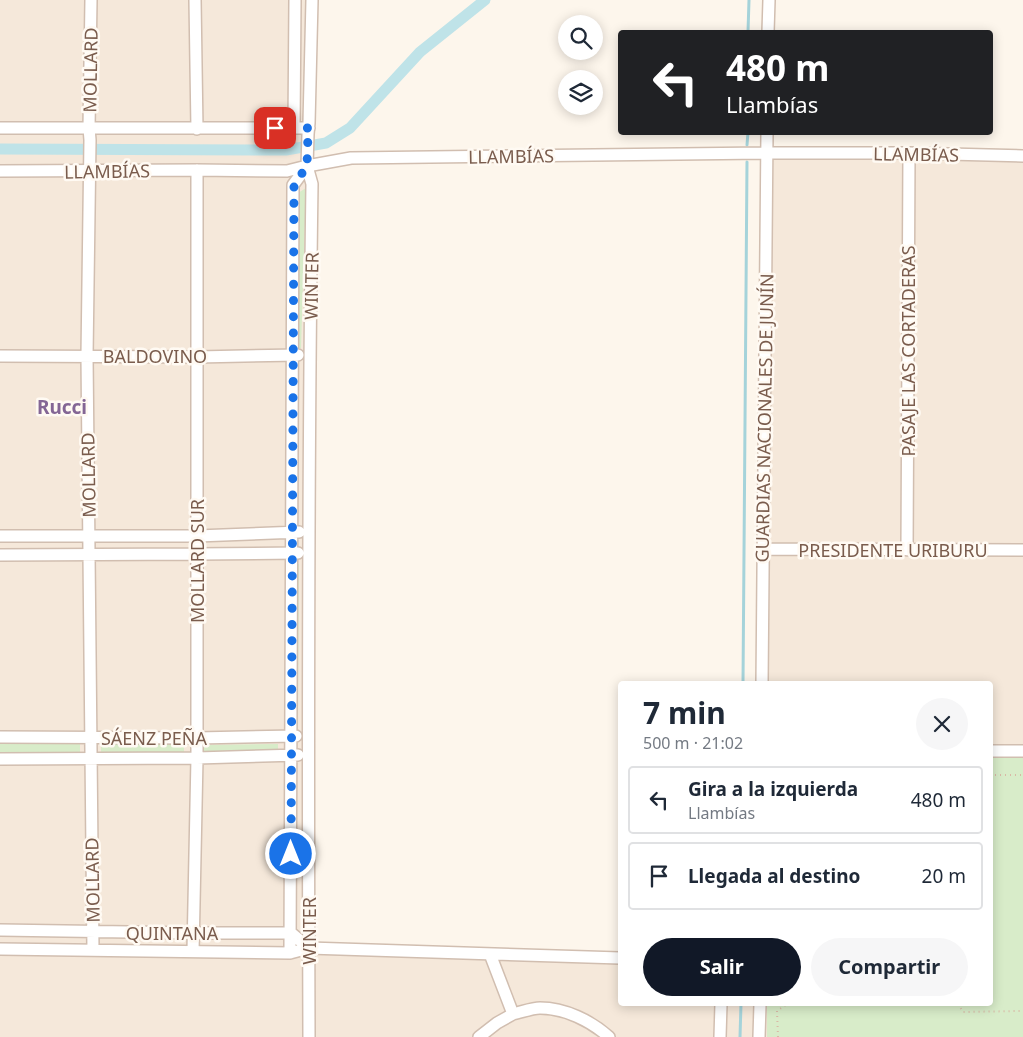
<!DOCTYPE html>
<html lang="es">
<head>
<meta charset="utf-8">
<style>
  :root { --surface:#fff; --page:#f6f6f7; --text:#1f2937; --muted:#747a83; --line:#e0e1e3; --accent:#111827 }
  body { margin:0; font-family:"Noto Sans",sans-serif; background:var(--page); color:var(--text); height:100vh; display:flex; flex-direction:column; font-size:19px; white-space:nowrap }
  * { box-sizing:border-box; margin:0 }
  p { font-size:16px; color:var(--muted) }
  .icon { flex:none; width:28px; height:28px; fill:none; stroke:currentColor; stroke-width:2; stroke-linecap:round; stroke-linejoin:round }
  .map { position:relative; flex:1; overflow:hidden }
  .sheet { position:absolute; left:618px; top:681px; width:375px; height:325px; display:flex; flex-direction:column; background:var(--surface); border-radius:5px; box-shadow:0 2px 12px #0003 }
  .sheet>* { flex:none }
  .hud { position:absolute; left:618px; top:30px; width:375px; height:105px; border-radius:5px; box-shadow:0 2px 12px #0003; background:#202124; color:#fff; overflow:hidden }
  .tools { position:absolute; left:558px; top:15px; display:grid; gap:10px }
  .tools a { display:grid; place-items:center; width:45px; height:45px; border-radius:50%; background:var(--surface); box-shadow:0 2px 12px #0003; font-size:25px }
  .pin { position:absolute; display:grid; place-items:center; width:42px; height:42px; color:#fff; margin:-21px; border-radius:10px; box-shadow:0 2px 8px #0006 }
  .me { position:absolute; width:55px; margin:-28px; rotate:0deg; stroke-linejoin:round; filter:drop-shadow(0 0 4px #0008) }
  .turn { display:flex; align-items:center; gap:18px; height:105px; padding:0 25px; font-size:22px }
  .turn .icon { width:65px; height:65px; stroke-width:2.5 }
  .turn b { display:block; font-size:35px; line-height:42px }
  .round { display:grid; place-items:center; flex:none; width:52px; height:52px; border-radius:26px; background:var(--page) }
  .headline { display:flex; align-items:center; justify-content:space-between; height:85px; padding:0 25px }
  h1 { font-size:30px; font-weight:700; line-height:38px }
  .primary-button { display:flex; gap:10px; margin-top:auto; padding:10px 25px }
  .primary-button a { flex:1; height:58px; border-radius:30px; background:var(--accent); color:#fff; font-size:20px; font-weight:700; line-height:58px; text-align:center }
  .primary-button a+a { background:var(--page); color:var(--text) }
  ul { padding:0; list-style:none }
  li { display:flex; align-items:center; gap:15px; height:68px; margin:0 10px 8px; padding:0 15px; border:2px solid var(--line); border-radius:5px }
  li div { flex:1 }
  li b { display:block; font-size:19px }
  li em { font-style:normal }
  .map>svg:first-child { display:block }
  .residential { fill:#f5e8da }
  .green { fill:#d8ecc9 }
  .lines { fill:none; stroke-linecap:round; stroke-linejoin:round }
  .stream { stroke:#a5d3da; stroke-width:3 }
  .canal { stroke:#bfe3e8; stroke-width:11 }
  .minor-casing { stroke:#d1beb0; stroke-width:14 }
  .path { stroke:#d9b8a5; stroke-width:2; stroke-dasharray:1 4; stroke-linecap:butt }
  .minor { stroke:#fff; stroke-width:11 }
  .route { stroke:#1a73e8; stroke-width:9; stroke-dasharray:0 16.2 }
  .labels { text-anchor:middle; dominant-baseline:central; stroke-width:5; stroke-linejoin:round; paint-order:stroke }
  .street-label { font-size:18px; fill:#7a5c4d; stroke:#fffaf3 }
  .neighbourhood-label { font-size:19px; font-weight:bold; fill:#846695; stroke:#fffaf3 }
</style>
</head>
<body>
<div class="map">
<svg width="1023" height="1037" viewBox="0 0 1023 1037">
  <rect width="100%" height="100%" fill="#fdf6ec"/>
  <!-- residential -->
  <path class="residential" d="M0 0H312L309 948 620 958V1004H990V684H762L767 153 1023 156V1037H0Z"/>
  <!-- green -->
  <path class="green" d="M306 188 301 348H294L298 193Z
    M292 564H299L298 731H291Z
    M0 743H80V752H0Z
    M101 744H184V752H101Z
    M278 744V751H203V745Z
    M990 758H1023V1037H767V1004H990Z"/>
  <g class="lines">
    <!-- stream -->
    <path class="stream" d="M748 32 749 0
      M747 145 748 132
      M743 684 747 162
      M740 1037 741 1004"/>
    <!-- canal -->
    <path class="canal" d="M0 149 286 150 326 143 350 128 420 52 485 0"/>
    <!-- minor casing -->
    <g class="minor-casing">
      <path id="minor" d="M91 0 89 128 90 140 87 356 93 950
        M195 0 197 129
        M768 32 769 0
        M0 128H309
        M294 128 295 0
        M0 171 197 170 287 171 307 166 351 158 767 153H909L1023 156
        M0 356 197 357 298 355
        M0 536H197L299 532
        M763 549 1023 550
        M907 550 909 153
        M0 555 197 554 298 553
        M762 684 767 132
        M0 737 197 738 296 736
        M990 751H1023
        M0 759 197 758 298 755
        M0 930 193 933H291L309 948
        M0 949 290 953 309 948 620 958
        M193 951 197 758V170
        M290 953 293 185 307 166
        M513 1014C522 1012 532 1008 540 1008 565 1008 591 1021 609 1037
        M309 1037C308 753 308 468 312 184L307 166 308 134 309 123 312 0
        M479 1037 497 1023 513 1014 490 954
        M720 1037 721 1004
        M759 1037 760 1004"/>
    </g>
    <!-- path -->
    <path class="path" d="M990 775H1023
      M958 1004 963 1012 1020 1011 1023 1012
      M770 1005 777 1004
      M778 1037 777 1011 787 1004"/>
    <!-- minor -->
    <use href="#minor" class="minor"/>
  </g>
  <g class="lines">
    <!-- route -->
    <path class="route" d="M275 128H309L308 134 307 166 294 185 291 854"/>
  </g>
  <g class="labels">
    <!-- street labels -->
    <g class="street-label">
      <text transform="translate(90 70) rotate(-89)">MOLLARD</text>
      <text transform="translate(916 154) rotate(1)">LLAMBÍAS</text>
      <text transform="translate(511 156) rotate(-1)">LLAMBÍAS</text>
      <text transform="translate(107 171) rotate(-1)">LLAMBÍAS</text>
      <text transform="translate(311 286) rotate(-89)">WINTER</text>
      <text transform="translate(908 351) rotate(-90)">PASAJE LAS CORTADERAS</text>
      <text x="155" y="356">BALDOVINO</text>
      <text transform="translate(764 418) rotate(-89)">GUARDIAS NACIONALES DE JUNÍN</text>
      <text transform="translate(88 475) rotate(-91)">MOLLARD</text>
      <text x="893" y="550">PRESIDENTE URIBURU</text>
      <text transform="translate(197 561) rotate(-90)">MOLLARD SUR</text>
      <text x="154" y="738">SÁENZ PEÑA</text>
      <text transform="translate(92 880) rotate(-91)">MOLLARD</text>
      <text transform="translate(309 931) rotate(-90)">WINTER</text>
      <text x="172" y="933">QUINTANA</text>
    </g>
    <!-- neighbourhood labels -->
    <g class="neighbourhood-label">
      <text x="62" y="407">Rucci</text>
    </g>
  </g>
</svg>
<div class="tools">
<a><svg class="icon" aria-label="search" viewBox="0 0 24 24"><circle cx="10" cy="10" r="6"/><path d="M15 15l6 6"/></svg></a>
<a><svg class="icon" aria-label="layers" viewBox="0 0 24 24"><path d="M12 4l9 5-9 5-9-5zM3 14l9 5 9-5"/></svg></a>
</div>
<div class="pin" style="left:275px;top:128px;background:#d93025"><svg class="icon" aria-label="arrive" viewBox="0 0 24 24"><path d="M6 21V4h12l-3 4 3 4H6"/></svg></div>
<svg class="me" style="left:291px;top:854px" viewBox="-20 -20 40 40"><circle r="17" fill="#1a73e8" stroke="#fff" stroke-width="3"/><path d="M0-11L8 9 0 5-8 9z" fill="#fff"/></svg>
<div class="hud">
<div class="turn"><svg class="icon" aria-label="left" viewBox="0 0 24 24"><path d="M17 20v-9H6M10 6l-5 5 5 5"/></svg><div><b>480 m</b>Llambías</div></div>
</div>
<section class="sheet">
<div class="headline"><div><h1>7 min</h1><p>500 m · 21:02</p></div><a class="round"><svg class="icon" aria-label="close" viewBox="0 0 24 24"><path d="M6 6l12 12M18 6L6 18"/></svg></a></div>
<ul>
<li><svg class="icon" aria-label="left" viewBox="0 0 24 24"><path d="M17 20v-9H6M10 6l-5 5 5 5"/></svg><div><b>Gira a la izquierda</b><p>Llambías</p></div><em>480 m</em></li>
<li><svg class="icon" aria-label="arrive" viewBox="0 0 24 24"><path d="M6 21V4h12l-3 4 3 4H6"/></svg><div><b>Llegada al destino</b></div><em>20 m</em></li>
</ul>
<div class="primary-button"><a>Salir</a><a>Compartir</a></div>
</section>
</div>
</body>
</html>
